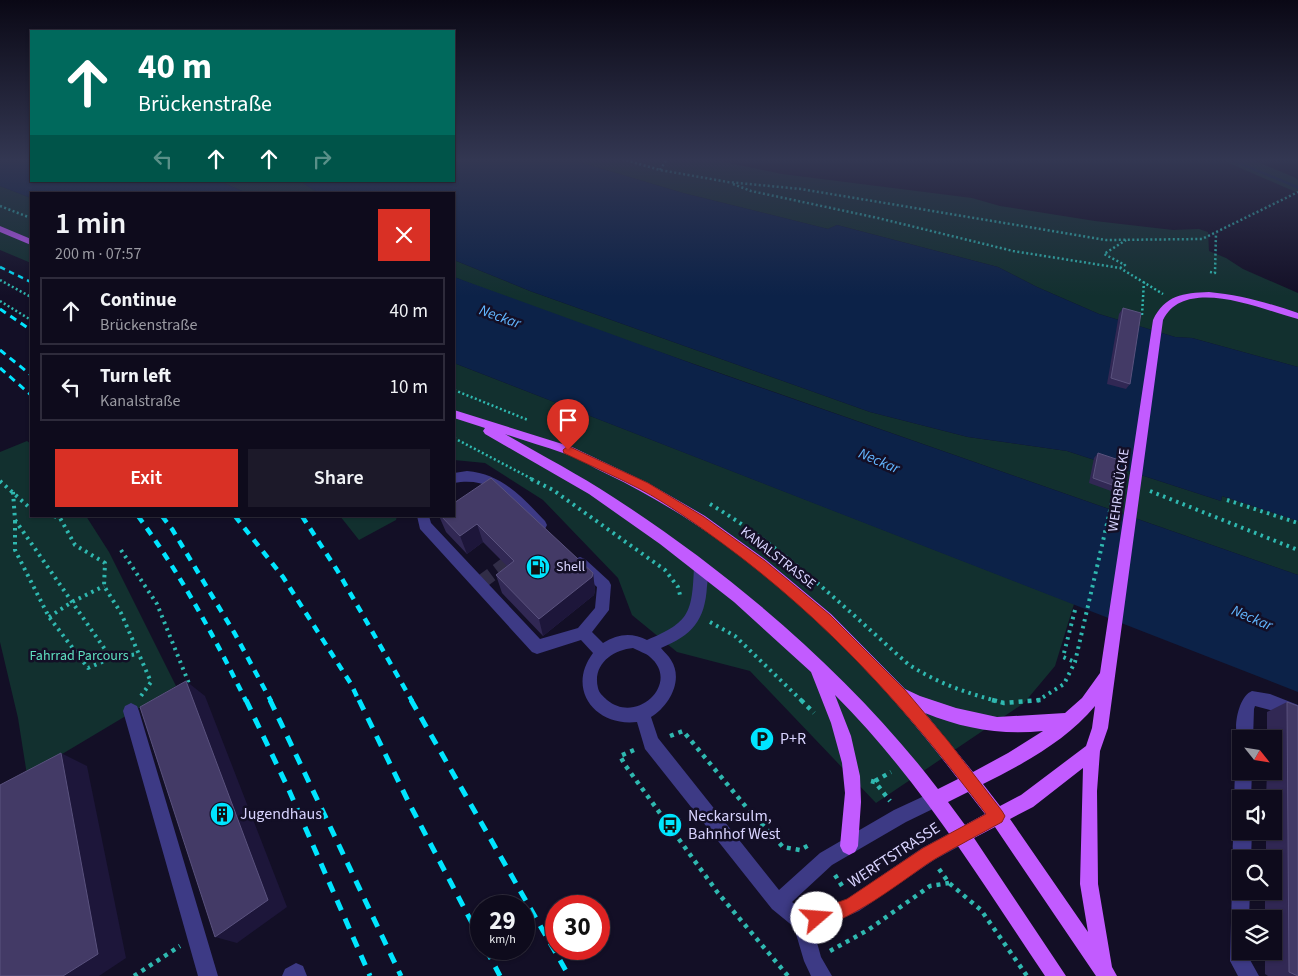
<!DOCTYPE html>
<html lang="en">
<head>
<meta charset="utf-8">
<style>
  :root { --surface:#0e0b1c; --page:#1c1929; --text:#f1f3f6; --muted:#9b9ba3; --line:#2e2b3b; --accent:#d93025 }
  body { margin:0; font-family:"Source Sans 3",sans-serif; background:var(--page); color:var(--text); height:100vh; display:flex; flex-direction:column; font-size:19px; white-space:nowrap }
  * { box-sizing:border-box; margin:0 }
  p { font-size:16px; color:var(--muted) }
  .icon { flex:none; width:28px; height:28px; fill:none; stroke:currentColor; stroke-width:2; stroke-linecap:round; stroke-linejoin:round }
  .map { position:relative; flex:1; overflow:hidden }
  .panel { position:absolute; left:30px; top:192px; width:425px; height:325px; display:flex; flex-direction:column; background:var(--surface); border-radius:0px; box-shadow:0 1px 4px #0004,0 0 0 1px var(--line) }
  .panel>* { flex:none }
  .guide { position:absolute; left:30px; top:30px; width:425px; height:152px; border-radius:0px; box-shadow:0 1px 4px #0004,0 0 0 1px var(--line); background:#00695c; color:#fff; overflow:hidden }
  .needle { width:32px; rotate:120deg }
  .buttons { position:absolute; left:1232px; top:730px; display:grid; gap:10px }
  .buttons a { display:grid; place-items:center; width:50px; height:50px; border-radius:0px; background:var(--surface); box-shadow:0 1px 4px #0004,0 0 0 1px var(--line); font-size:25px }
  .speed { position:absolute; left:470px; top:895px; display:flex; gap:10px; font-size:25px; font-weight:700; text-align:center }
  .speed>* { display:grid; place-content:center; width:65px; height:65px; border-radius:50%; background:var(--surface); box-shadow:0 1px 4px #0004,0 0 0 1px var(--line); line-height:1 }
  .speed small { font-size:12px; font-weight:400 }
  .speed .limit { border:8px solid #d22; background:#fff; color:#111 }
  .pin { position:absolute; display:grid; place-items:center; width:42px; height:42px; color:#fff; margin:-51px -21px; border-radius:50% 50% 50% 0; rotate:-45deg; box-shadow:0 0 5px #0007 }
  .pin .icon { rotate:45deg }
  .me { position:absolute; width:55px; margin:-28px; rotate:72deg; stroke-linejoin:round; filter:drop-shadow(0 0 4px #0008) }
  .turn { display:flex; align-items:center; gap:18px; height:105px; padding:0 25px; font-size:22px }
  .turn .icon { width:65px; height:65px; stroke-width:2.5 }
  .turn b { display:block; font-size:35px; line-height:42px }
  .lanes { display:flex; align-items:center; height:48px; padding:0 25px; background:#0003; justify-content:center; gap:25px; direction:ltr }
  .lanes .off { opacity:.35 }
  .round { display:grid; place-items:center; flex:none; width:52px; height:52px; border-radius:0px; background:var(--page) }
  .head { display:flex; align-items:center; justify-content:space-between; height:85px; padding:0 25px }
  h1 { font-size:30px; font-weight:600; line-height:38px }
  .primary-button { display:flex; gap:10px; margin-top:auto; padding:10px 25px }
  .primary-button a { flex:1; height:58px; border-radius:0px; background:var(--accent); color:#fff; font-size:20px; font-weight:600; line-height:58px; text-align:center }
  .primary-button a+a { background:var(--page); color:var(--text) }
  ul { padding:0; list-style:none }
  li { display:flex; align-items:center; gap:15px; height:68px; margin:0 10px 8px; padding:0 15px; border:2px solid var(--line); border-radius:0px }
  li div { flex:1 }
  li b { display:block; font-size:19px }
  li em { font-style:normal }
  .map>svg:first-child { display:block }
  .green { fill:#12302f }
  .water { fill:#0c2248 }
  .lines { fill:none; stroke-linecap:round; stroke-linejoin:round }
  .stream { fill:#0c2248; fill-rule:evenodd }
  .minor-tunnel { stroke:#312d47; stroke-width:14; stroke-dasharray:14 7; stroke-linecap:butt }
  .path-far2 { stroke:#2fb8b0; stroke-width:2.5; stroke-dasharray:2 2.5; stroke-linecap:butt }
  .path-far1 { stroke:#2fb8b0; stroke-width:4; stroke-dasharray:2.5 4.5; stroke-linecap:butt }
  .path { stroke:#2fb8b0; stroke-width:4.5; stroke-dasharray:4 5; stroke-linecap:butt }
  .minor { fill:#3d3a85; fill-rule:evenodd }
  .major { fill:#c25bff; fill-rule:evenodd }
  .rail-far3 { stroke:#00e5ff; stroke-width:2.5; stroke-dasharray:5.5 4.5; stroke-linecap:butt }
  .rail-far2 { stroke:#00e5ff; stroke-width:3; stroke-dasharray:7 5.5; stroke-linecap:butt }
  .rail-far1 { stroke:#00e5ff; stroke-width:4.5; stroke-dasharray:8 7; stroke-linecap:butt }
  .rail { stroke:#00e5ff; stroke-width:5; stroke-dasharray:11 9; stroke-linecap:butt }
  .wall { fill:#312854 }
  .shaded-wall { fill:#1d163a }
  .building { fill:#433a66; stroke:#5a527e }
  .route { fill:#d93025; stroke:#8d1f18 }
  .labels { text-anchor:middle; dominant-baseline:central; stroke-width:5; stroke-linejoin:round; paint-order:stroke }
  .street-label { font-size:14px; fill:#d9d4ff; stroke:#130f26 }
  .poi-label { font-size:14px; fill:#d9d4ff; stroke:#130f26; text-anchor:start }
  .park-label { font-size:14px; fill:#5fe0c0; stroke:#130f26 }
  .water-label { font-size:15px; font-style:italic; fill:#62b6ff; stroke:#130f26 }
  .near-poi-label { font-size:16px; fill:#d9d4ff; stroke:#130f26; text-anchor:start }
  .near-street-label { font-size:16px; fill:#d9d4ff; stroke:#130f26 }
</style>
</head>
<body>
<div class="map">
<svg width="1298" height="976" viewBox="0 0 1298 976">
  <rect width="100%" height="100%" fill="#130f26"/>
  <!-- green -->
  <path class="green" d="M569 159H710L782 174 972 198 1000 206 1095 221 1173 230 1199 229 1208 232 1209 251 1226 258 1243 269 1298 293V367L1192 338 1175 337 1099 314 1037 287 998 267 837 225 828 229 683 193Z
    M1220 159H1250L1294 177 1298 180V193Z
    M219 181H300L320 194H249Z
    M0 186 31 198V263L0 250Z
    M454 260 530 291 870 412 968 437 1067 451 1221 501 1222 496 1298 521V575L528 306 454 277Z
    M454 363 1074 604 1055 666 1024 703 876 803 750 671 677 652 632 615 618 578 543 500 485 463 454 460Z
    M27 441 31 444V516H86L109 552 176 686 27 775 18 718 0 642V452Z
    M340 516H397L396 520 359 540Z"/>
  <!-- water -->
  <path class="water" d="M0 159H31V181H219L249 194H31V198L0 186Z
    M454 159H569L683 193 828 229 837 225 998 267 1037 287 1099 314 1175 337 1192 338 1298 367V521L1222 496 1221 501 1067 451 968 437 870 412 530 291 454 260V194H320L300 181H454Z
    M454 277 699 366 1298 575V692L454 363Z"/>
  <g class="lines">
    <!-- stream -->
    <path class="stream" d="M1226 159H1232L1298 186V189Z"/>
    <!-- minor-tunnel -->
    <path class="minor-tunnel" d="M480 583 518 555"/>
    <!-- path-far2 -->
    <path class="path-far2" d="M622 159 660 170 728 182 801 189 1106 240 1202 239 1298 192
      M660 170 667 159
      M733 184 751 191 878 218 1013 251 1120 268 1163 294
      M0 206 31 218
      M1120 268 1125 265 1104 254 1126 240
      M1210 272 1215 273 1216 233
      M0 280 31 297
      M0 301 31 320
      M1142 315 1144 281
      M454 390 528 420
      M454 438 534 480"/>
    <!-- path-far1 -->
    <path class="path-far1" d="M531 479 553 490 665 570 678 587 680 595
      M0 481 31 509
      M1150 491 1298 550
      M13 492 15 520 111 658 138 654
      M1227 500 1298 523
      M710 504C784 548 844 607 908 664 935 682 966 693 997 701
      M54 516 60 518 75 545 105 563 104 586 121 613 151 682 141 696
      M252 516H256
      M15 521V550L49 617 88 668 111 658
      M121 550 157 604 190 686
      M1075 610 1063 657 1075 662
      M49 617 72 602 104 586
      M710 622 735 636 802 701
      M1037 701 1064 684 1075 662 1115 489"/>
    <!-- path -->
    <path class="path" d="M801 700 814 713
      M992 700 1004 703 1041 700
      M670 736 683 731 747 808 783 847 800 850 811 844
      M634 750 620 756 625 765 718 893 788 976
      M871 781 875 782 890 801
      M875 781 891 772
      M939 869 949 883 981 910 1027 976
      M835 875 844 889
      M830 951 868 930 930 886 949 883
      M134 976 180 946"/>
    <!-- minor -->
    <path class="minor" d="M467 471C502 474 522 497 545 521L547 525 545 529 540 530 535 529C511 501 494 476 454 483V473Z
      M417 516H429L431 523 540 639 578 628 595 608 597 587 575 567 573 563 575 559 580 557 585 559 609 581 611 585 609 610 592 632 603 643C618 634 631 632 647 640 690 622 692 613 694 567L696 563 701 561 706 563C709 570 708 579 707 586 705 621 692 635 661 648 664 652 669 656 671 660 684 680 669 706 651 717L658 738 779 890 820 853 894 810 935 791 941 793 943 799 941 805 906 822 832 865 792 902 804 911 832 905 847 899 922 848 961 827 967 830 970 836 967 842 934 860 859 911 832 923 813 928 821 957 832 976H811L804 961 794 927 772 909 645 749 637 722C595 727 566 689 593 653L581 640 537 654 532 652 420 529ZM633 648C638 651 646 653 650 657 681 683 637 725 607 700 603 696 599 693 598 688 592 664 613 650 633 648Z
      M1252 691 1270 694 1298 705V721L1270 710 1255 706 1254 709 1253 739H1241V745C1231 735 1237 697 1252 691Z
      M131 703 137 706 139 711 218 976H198L123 711 125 706Z
      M1241 764V771H1252L1251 799H1241V807L1237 805C1233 794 1234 776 1238 765Z
      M1241 823V831H1252L1251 859H1241V867L1236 865C1231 854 1232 836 1237 825Z
      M1241 875V891H1250L1249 919H1241V951H1249V958L1259 976H1238L1230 961 1232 884 1235 878Z
      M296 963 303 966 307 976H282L285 969Z"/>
    <!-- major -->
    <path class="major" d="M0 226 31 239V245L0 232Z
      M1209 292C1240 295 1269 303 1298 313V319C1263 310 1185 275 1163 320L1108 728 1100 751 1097 791 1098 884 1112 967 1117 976H1096L995 827 974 838 1066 976H1045C979 878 919 779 835 695L851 736 860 776 861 802 858 846 855 852 849 855 843 852 840 846 845 793 842 763 831 723 811 672 734 602 660 544 589 494 485 434 483 431 485 428 454 418V410L572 447 648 483 705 516 766 560 831 614 905 689 920 696 956 708 997 717 1065 713 1082 698 1100 673 1153 320C1165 295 1183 293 1209 292ZM505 434C524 441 544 446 563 453 578 458 592 467 607 474 749 542 864 656 958 779L938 789C853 677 731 573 613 497 578 474 541 455 505 434ZM1095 706 1092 728 1086 746 1021 795 1000 806 983 784C1023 764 1066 741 1095 706ZM925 713C964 729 1001 735 1043 731L1008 753 973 772ZM1083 768 1080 884 1088 932 1010 819 1033 807ZM968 792 985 814 965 825 948 802Z"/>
    <!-- rail-far3 -->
    <path class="rail-far3" d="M0 267 31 282"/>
    <!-- rail-far2 -->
    <path class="rail-far2" d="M0 309 31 330
      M0 350 31 375
      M0 368 31 395"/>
    <!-- rail-far1 -->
    <path class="rail-far1" d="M138 516C180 573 215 638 246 701
      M162 516 172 529 235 634 271 701
      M235 516 283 577 351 684 359 701
      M302 516 337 570 412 701"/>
    <!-- rail -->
    <path class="rail" d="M246 700 288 788 370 976
      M270 700 401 976
      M359 700 409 803 481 940
      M411 700 569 976
      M486 949 500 976"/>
  </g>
  <!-- wall -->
  <path class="wall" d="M1123 308 1130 384 1126 389 1107 384 1119 314Z
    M1098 453 1115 486 1111 491 1089 483 1094 458Z
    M454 503 593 573 595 590 594 595 543 636 502 593 496 575 507 566 483 542 467 554 446 532 439 516H454Z
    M1287 702 1298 976H1268L1265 974V951H1274V919H1265V891H1274V859H1266V831H1274V799H1266L1267 771H1274V739H1267V712Z"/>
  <!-- shaded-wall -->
  <path class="shaded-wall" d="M477 524 483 542 467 554 460 536Z
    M593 573 595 590 594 595 543 636 539 619Z
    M186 681 205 696 287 907 237 943 215 937Z
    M61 753 87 766 126 958 99 976H63Z"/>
  <!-- building -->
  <path class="building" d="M1123 308 1141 313 1130 384 1111 378Z
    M1098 453 1119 460 1115 486 1093 478Z
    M491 478 593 573 592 577 539 619 496 575 514 561 477 524 460 536 441 516H454V503Z
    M186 681 268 900 215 937 140 707Z
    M1287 702 1298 706V976L1289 972Z
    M61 753 98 954 63 976H0V785Z"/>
  <!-- sky -->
  <linearGradient id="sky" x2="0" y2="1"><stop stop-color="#0a0815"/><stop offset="0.54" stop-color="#333752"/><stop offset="1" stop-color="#333752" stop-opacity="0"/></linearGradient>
  <rect width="1298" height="296" fill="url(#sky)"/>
  <!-- route -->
  <path class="route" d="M568 446 648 483 704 517 765 561 830 615 905 690 948 741 1002 811 1005 816 1002 822C980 834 957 846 935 859 910 874 838 934 811 924L809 918 811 912 847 899 923 848 986 814C907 709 828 621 722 543 696 524 668 504 640 489 615 476 589 465 564 453L563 450Z"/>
  <!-- icons -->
  <defs>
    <g id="fuel-disc" transform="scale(1.25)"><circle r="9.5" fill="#00e5ff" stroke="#130f26"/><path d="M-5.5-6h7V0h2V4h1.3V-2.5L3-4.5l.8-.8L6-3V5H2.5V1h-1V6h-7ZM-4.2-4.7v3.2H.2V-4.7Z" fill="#111"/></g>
    <g id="parking-disc" transform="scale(1.25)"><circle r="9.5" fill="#00e5ff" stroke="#130f26"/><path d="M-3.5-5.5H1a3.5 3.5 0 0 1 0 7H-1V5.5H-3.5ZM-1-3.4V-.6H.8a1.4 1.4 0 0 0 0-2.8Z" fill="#111"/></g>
    <g id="building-disc" transform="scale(1.25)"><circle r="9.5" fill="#00e5ff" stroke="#130f26"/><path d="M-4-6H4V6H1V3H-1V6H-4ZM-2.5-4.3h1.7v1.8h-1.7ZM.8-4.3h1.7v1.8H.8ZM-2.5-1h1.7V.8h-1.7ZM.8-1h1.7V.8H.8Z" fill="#111"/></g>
    <g id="bus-disc" transform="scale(1.25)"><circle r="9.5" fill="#00e5ff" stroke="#130f26"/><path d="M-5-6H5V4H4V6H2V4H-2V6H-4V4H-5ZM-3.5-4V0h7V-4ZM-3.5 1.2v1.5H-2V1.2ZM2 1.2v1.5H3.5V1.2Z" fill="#111"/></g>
  </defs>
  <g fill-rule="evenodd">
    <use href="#fuel-disc" x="538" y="567"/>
    <use href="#parking-disc" x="762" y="739"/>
    <use href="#building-disc" x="222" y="814"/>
    <use href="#bus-disc" x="670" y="825"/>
  </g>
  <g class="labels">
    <!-- street labels -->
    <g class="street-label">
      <text transform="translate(1119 490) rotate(-82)">WEHRBRÜCKE</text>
      <text transform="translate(778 558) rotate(38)">KANALSTRASSE</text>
    </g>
    <!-- poi labels -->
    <g class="poi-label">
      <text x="556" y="567">Shell</text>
    </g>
    <!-- park labels -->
    <g class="park-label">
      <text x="79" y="656">Fahrrad Parcours</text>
    </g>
    <!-- water labels -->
    <g class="water-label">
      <text transform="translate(500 317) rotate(20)">Neckar</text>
      <text transform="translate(879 461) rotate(23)">Neckar</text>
      <text transform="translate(1252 618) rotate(23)">Neckar</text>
    </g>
    <!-- near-poi labels -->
    <g class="near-poi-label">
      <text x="780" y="739">P+R</text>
      <text x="240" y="814">Jugendhaus</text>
      <text x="688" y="816">Neckarsulm,<tspan x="688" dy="18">Bahnhof West</tspan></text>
    </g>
    <!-- near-street labels -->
    <g class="near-street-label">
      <text transform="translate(894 855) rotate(-33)">WERFTSTRASSE</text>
    </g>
  </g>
</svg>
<div class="buttons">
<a><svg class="needle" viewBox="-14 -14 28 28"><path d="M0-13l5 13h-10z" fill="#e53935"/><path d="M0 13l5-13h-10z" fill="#9b9ba3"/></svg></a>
<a><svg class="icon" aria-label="sound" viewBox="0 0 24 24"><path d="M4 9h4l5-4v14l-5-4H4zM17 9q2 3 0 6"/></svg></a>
<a><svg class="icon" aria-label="search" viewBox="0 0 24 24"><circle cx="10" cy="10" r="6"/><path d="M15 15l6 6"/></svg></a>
<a><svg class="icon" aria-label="layers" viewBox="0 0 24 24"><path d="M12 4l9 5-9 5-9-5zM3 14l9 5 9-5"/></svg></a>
</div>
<div class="speed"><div>29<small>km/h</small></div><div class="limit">30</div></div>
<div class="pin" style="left:568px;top:450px;background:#d93025"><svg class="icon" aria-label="arrive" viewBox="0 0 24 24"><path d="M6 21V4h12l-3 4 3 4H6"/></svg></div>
<svg class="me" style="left:817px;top:918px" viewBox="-20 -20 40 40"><circle r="19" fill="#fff"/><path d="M0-13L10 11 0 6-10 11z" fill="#d93025"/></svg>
<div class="guide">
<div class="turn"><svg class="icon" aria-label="ahead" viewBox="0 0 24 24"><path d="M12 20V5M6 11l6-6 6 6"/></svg><div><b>40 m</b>Brückenstraße</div></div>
<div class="lanes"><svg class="icon off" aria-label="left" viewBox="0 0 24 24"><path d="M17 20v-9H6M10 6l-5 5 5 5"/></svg><svg class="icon" aria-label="ahead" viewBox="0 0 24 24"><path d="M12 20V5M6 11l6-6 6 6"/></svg><svg class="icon" aria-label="ahead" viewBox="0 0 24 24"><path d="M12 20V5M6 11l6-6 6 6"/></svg><svg class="icon off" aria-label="right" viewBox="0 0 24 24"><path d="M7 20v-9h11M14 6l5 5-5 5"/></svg></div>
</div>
<section class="panel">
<div class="head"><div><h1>1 min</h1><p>200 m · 07:57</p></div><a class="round" style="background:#d93025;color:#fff"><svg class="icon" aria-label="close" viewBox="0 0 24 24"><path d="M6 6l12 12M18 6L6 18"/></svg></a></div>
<ul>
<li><svg class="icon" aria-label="ahead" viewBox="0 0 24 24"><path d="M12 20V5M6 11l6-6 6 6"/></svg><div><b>Continue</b><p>Brückenstraße</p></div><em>40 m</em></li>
<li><svg class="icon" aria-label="left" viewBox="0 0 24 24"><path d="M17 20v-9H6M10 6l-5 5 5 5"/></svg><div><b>Turn left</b><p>Kanalstraße</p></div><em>10 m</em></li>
</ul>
<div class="primary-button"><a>Exit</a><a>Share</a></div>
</section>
</div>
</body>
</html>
